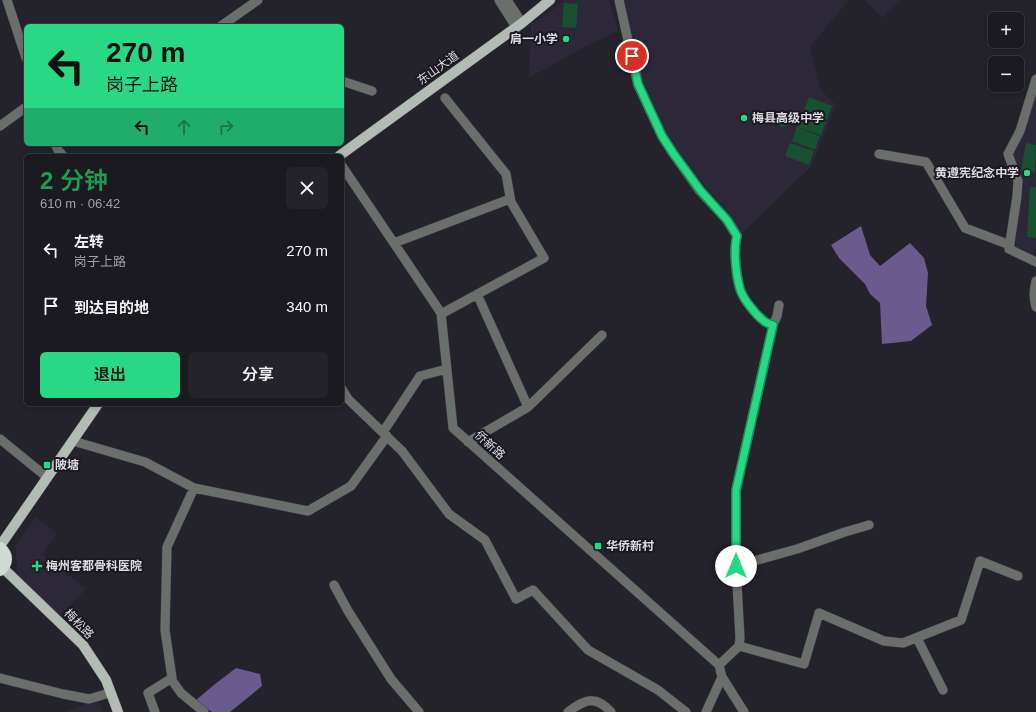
<!DOCTYPE html>
<html lang="zh">
<head>
<meta charset="utf-8">
<style>
  :root { --surface:#1b1a20; --page:#242329; --text:#f1f3f6; --muted:#a0a1a5; --line:#39383e; --accent:#28d885 }
  body { margin:0; font-family:Arial,"Noto Sans SC",sans-serif; background:var(--page); color:var(--text); height:100vh; display:flex; flex-direction:column; font-size:15px; white-space:nowrap }
  * { box-sizing:border-box; margin:0 }
  p { font-size:13px; color:var(--muted) }
  .icon { flex:none; width:22px; height:22px; fill:none; stroke:currentColor; stroke-width:2; stroke-linecap:round; stroke-linejoin:round }
  .map { position:relative; flex:1; overflow:hidden }
  .sheet { position:absolute; left:24px; top:154px; width:320px; height:252px; display:flex; flex-direction:column; background:var(--surface); border-radius:6px; box-shadow:0 2px 6px #0003,0 0 0 1px var(--line) }
  .sheet>* { flex:none }
  .hud { position:absolute; left:24px; top:24px; width:320px; height:122px; border-radius:6px; box-shadow:0 2px 6px #0003,0 0 0 1px var(--line); background:#28d885; color:#111; overflow:hidden }
  .fabs { position:absolute; left:988px; top:12px; display:grid; gap:8px }
  .fabs a { display:grid; place-items:center; width:36px; height:36px; border-radius:6px; background:var(--surface); box-shadow:0 2px 6px #0003,0 0 0 1px var(--line); font-size:20px }
  .pin { position:absolute; display:grid; place-items:center; width:34px; height:34px; color:#fff; margin:-17px; border:2px solid #fff; border-radius:50%; box-shadow:0 1px 4px #0007 }
  .me { position:absolute; width:44px; margin:-22px; rotate:0deg; stroke-linejoin:round; filter:drop-shadow(0 0 3px #0008) }
  .turn { display:flex; align-items:center; gap:14px; height:84px; padding:0 16px; font-size:18px }
  .turn .icon { width:52px; height:52px; stroke-width:2.5 }
  .turn b { display:block; font-size:28px; line-height:34px }
  .lanes { display:flex; align-items:center; height:38px; padding:0 16px; background:#0003; justify-content:center; gap:20px; direction:ltr }
  .lanes .off { opacity:.35 }
  .round { display:grid; place-items:center; flex:none; width:42px; height:42px; border-radius:6px; background:var(--page) }
  .head { display:flex; align-items:center; justify-content:space-between; height:68px; padding:0 16px }
  h1 { font-size:24px; font-weight:600; line-height:30px; color:#1e9e55 }
  .cta { display:flex; gap:8px; margin-top:auto; padding:8px 16px }
  .cta a { flex:1; height:46px; border-radius:6px; background:var(--accent); color:#111; font-size:16px; font-weight:600; line-height:46px; text-align:center }
  .cta a+a { background:var(--page); color:var(--text) }
  ul { padding:0; list-style:none }
  li { display:flex; align-items:center; gap:12px; height:56px; padding:0 16px }
  li div { flex:1 }
  li b { display:block; font-size:15px }
  li em { font-style:normal }
  .map>svg:first-child { display:block }
  .built { fill:#2d2837 }
  .green { fill:#185032 }
  .water { fill:#6b5a8d }
  .lines { fill:none; stroke-linecap:round; stroke-linejoin:round }
  .minor-casing { stroke:#3e3c45; stroke-width:10 }
  .major-casing { stroke:#3e3c45; stroke-width:11 }
  .highway-casing { stroke:#3e3c45; stroke-width:13 }
  .minor { stroke:#6a6f6c; stroke-width:9 }
  .major { stroke:#b2bcb5; stroke-width:10 }
  .highway { stroke:#cedbd2; stroke-width:12 }
  .route-casing { stroke:#1a8c56; stroke-width:10 }
  .route { stroke:#28d885; stroke-width:7 }
  .poi-dot { fill:#28d885; stroke:#1b1821; stroke-width:1.5 }
  .labels { text-anchor:middle; dominant-baseline:central; stroke-width:4; stroke-linejoin:round; paint-order:stroke }
  .poi-label { font-size:12px; font-weight:bold; fill:#dddbe2; stroke:#1b1821; text-anchor:start }
  .street-label { font-size:12px; fill:#dddbe2; stroke:#1b1821 }
</style>
</head>
<body>
<div class="map">
<svg width="1036" height="712" viewBox="0 0 1036 712">
  <rect width="100%" height="100%" fill="#24222b"/>
  <!-- built -->
  <path class="built" d="M565 0H609L618 31 584 47 529 78 531 24 542 18Z
    M622 0H849L810 47 821 90 836 105 811 167 797 180 742 233 696 175 663 131 642 87Z
    M865 0H901L883 18Z
    M1036 94V259L1013 245 1024 186 1014 160V148L1025 133Z
    M36 517 57 534 42 554 86 589 56 620 18 577 15 546Z
    M98 699 103 712H65Z"/>
  <!-- green -->
  <path class="green" d="M564 3 578 4 576 28 562 27Z
    M809 97 832 106 827 120 804 111Z
    M776 120a7 7 0 1 1 14 0a7 7 0 1 1-14 0Z
    M803 113 826 122 821 135 798 127Z
    M797 127 820 136 815 150 792 141Z
    M790 143 814 151 809 165 785 156Z
    M1026 143 1036 145 1035 173 1021 171Z
    M1030 187H1036V238L1027 237Z"/>
  <!-- water -->
  <path class="water" d="M861 226 870 255 880 266 910 243 924 258 928 273 926 306 932 325 911 341 882 344 880 303 870 294 865 284 839 258 831 245Z
    M236 668 260 674 262 686 230 712H212L195 701 215 684Z"/>
  <g class="lines">
    <!-- minor casing -->
    <g class="minor-casing">
      <path id="minor" d="M7 0 26 58
        M499 0 516 27
        M507 0 522 23
        M619 0 638 85 662 136 673 153 699 190 727 220 737 236C734 250 736 275 740 289 743 299 756 315 764 321 766 323 770 324 773 325
        M221 26 258 0
        M1036 79 1020 131 1008 154 1018 181 1017 196 1009 249 1036 262
        M342 81 372 91
        M0 126 26 107
        M55 144 58 150 63 156
        M879 154 926 162 965 228 1010 245
        M342 166 441 313 453 428 719 665 722 677 744 712
        M394 243 510 199
        M1036 281C1034 290 1033 297 1036 307
        M477 294 528 407
        M441 314 544 258 511 202 506 174 445 98
        M342 389 348 399 402 451 449 514 485 540 516 599 533 590 588 650 658 690 686 712
        M383 432 420 376 447 369
        M0 439 43 474
        M73 441 145 462 194 488 308 511 351 486 387 436
        M468 442 528 407 602 335
        M736 566 797 549 845 532 869 525
        M334 585 348 611 391 679 419 712
        M917 638 943 690
        M739 646 804 664 819 613 884 641 903 643 961 620 980 561 1018 576
        M719 665 739 646 740 638 736 566V491L773 325 777 316 779 305
        M0 678 63 694 89 699 106 694
        M171 679 181 693 204 712
        M155 712 148 693 172 678 165 630 167 547 194 488
        M568 712C585 699 596 695 611 712
        M706 712 722 677"/>
    </g>
    <!-- major casing -->
    <g class="major-casing">
      <path id="major" d="M339 156 522 23 550 0
        M0 546 98 404
        M3 568 83 645 106 680 118 712"/>
    </g>
    <!-- highway casing -->
    <g class="highway-casing">
      <path id="highway" d="M0 548C8 555 8 563 0 570"/>
    </g>
    <!-- minor -->
    <use href="#minor" class="minor"/>
    <!-- major -->
    <use href="#major" class="major"/>
    <!-- highway -->
    <use href="#highway" class="highway"/>
  </g>
  <g class="lines">
    <!-- route casing -->
    <g class="route-casing">
      <path id="route" d="M632 56 638 84 662 136 673 153 700 190 727 220 737 236C733 250 736 275 740 289 743 299 756 315 764 321 766 323 770 324 773 325L736 490V566"/>
    </g>
    <!-- route -->
    <use href="#route" class="route"/>
  </g>
  <!-- markers -->
  <g class="poi-dot">
    <circle cx="566" cy="39" r="4"/>
    <circle cx="744" cy="118" r="4"/>
    <circle cx="1027" cy="173" r="4"/>
    <rect x="43" y="461" width="8" height="8" rx="2"/>
    <rect x="594" y="542" width="8" height="8" rx="2"/>
    <path d="M35 560h4v4h4v4h-4v4h-4v-4h-4v-4h4z"/>
  </g>
  <g class="labels">
    <!-- poi labels -->
    <g class="poi-label">
      <text x="558" y="39" text-anchor="end">肩一小学</text>
      <text x="752" y="118">梅县高级中学</text>
      <text x="1019" y="173" text-anchor="end">黄遵宪纪念中学</text>
      <text x="55" y="465">陂塘</text>
      <text x="606" y="546">华侨新村</text>
      <text x="46" y="566">梅州客都骨科医院</text>
    </g>
    <!-- street labels -->
    <g class="street-label">
      <text transform="translate(438 68) rotate(-36)">东山大道</text>
      <text transform="translate(490 445) rotate(42)">侨新路</text>
      <text transform="translate(79 624) rotate(46)">梅松路</text>
    </g>
  </g>
</svg>
<div class="fabs">
<a>+</a>
<a>−</a>
</div>
<div class="pin" style="left:632px;top:56px;background:#d93025"><svg class="icon" aria-label="arrive" viewBox="0 0 24 24"><path d="M6 21V4h12l-3 4 3 4H6"/></svg></div>
<svg class="me" style="left:736px;top:566px" viewBox="-20 -20 40 40"><circle r="19" fill="#fff"/><path d="M0-13L10 11 0 6-10 11z" fill="#28d885"/></svg>
<div class="hud">
<div class="turn"><svg class="icon" aria-label="left" viewBox="0 0 24 24"><path d="M17 20v-9H6M10 6l-5 5 5 5"/></svg><div><b>270 m</b>岗子上路</div></div>
<div class="lanes"><svg class="icon" aria-label="left" viewBox="0 0 24 24"><path d="M17 20v-9H6M10 6l-5 5 5 5"/></svg><svg class="icon off" aria-label="ahead" viewBox="0 0 24 24"><path d="M12 20V5M6 11l6-6 6 6"/></svg><svg class="icon off" aria-label="right" viewBox="0 0 24 24"><path d="M7 20v-9h11M14 6l5 5-5 5"/></svg></div>
</div>
<section class="sheet">
<div class="head"><div><h1>2 分钟</h1><p>610 m · 06:42</p></div><a class="round"><svg class="icon" aria-label="close" viewBox="0 0 24 24"><path d="M6 6l12 12M18 6L6 18"/></svg></a></div>
<ul>
<li><svg class="icon" aria-label="left" viewBox="0 0 24 24"><path d="M17 20v-9H6M10 6l-5 5 5 5"/></svg><div><b>左转</b><p>岗子上路</p></div><em>270 m</em></li>
<li><svg class="icon" aria-label="arrive" viewBox="0 0 24 24"><path d="M6 21V4h12l-3 4 3 4H6"/></svg><div><b>到达目的地</b></div><em>340 m</em></li>
</ul>
<div class="cta"><a>退出</a><a>分享</a></div>
</section>
</div>
</body>
</html>
